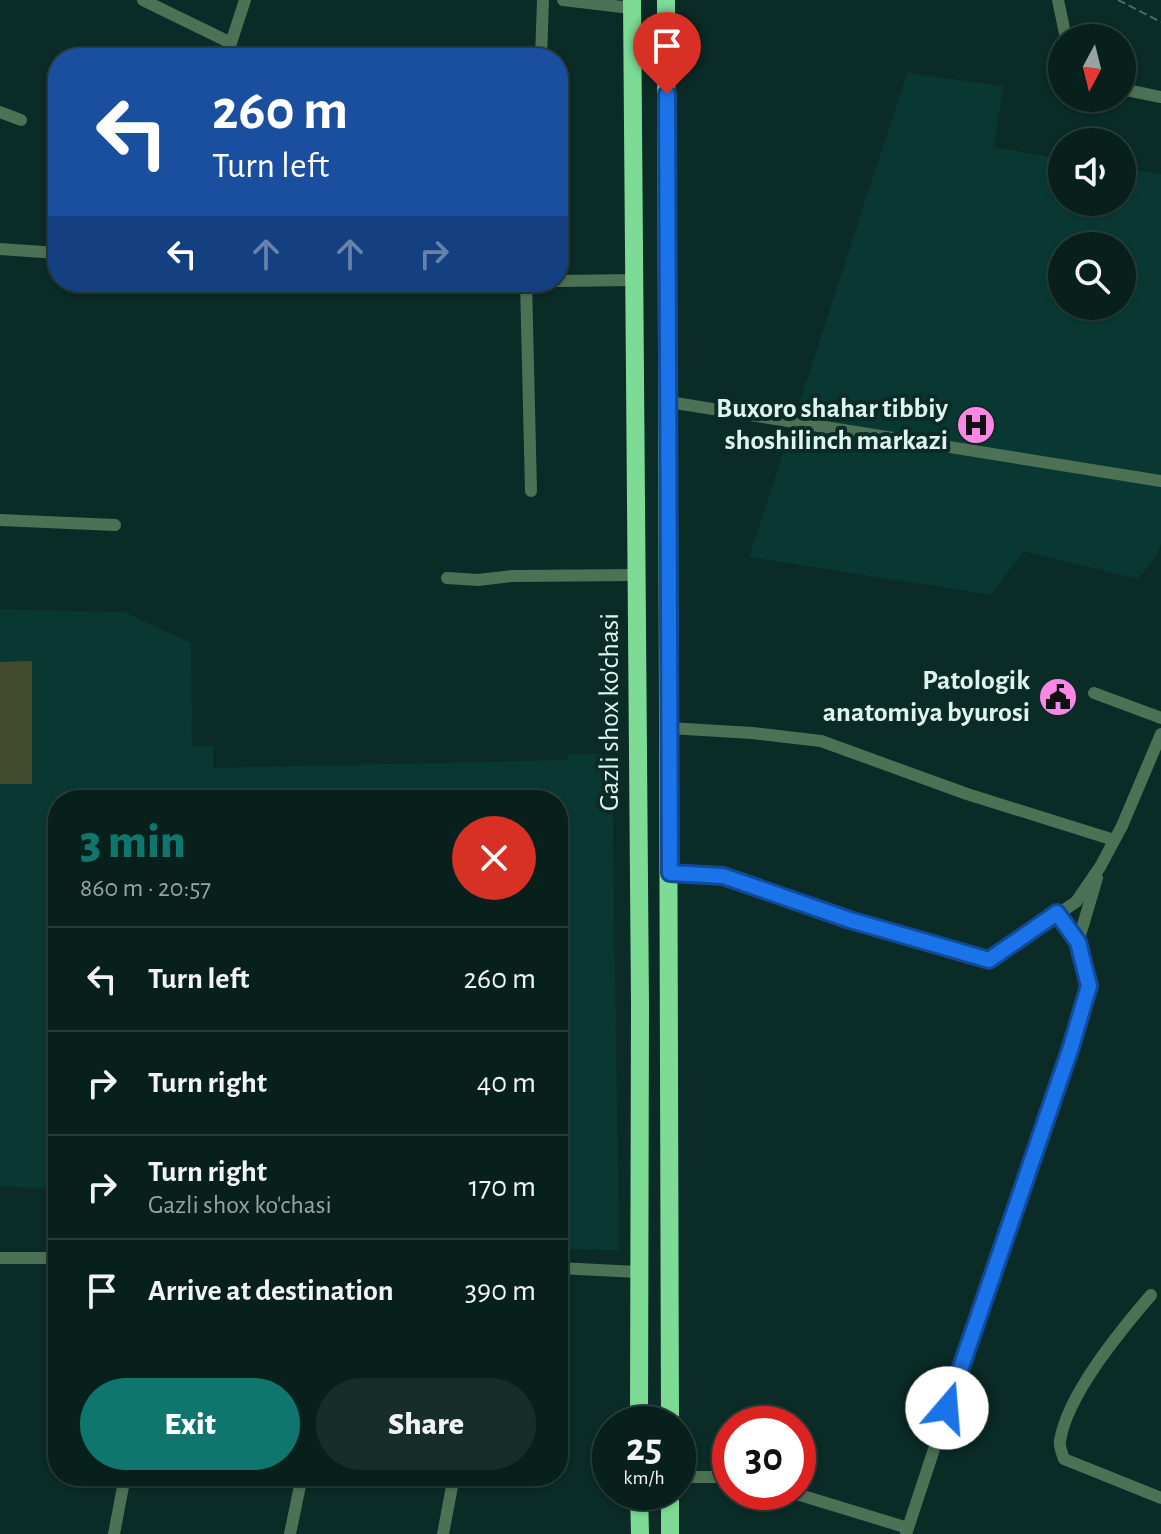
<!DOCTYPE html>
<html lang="en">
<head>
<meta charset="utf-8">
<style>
  :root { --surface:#08201c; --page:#162d29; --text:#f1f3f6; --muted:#98a3a3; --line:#293e3b; --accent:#0f766e }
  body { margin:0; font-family:"Alegreya Sans",sans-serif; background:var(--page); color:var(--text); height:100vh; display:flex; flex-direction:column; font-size:30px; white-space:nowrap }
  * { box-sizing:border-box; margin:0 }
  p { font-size:26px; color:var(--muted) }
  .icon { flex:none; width:44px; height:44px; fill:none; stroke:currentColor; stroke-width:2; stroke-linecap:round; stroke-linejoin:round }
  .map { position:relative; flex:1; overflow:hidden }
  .sheet { position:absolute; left:48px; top:790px; width:520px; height:696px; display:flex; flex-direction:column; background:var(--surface); border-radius:32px; box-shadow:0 2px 6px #0004,0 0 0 2px var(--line) }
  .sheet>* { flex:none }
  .guide { position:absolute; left:48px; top:48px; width:520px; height:244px; border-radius:32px; box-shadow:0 2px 6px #0004,0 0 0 2px var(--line); background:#1a4fa0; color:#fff; overflow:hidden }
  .needle { width:52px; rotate:187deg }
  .controls { position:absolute; left:1048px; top:24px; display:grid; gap:16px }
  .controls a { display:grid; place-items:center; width:88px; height:88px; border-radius:50%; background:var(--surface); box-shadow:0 2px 6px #0004,0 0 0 2px var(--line); font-size:40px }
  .speed { position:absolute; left:592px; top:1406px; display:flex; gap:16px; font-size:40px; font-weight:700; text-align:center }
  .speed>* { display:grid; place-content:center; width:104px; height:104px; border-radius:50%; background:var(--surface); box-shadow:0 2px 6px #0004,0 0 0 2px var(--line); line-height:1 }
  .speed small { font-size:20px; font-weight:400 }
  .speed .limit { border:12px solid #d22; background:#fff; color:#111 }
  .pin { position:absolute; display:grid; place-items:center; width:68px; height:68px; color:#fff; margin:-82px -34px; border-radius:50% 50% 50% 0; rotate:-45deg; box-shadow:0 0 8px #0007 }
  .pin .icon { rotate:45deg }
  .me { position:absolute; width:88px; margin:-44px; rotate:18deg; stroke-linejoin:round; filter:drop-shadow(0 0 6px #0008) }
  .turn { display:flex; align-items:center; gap:28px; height:168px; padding:0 32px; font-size:36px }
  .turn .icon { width:104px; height:104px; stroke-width:2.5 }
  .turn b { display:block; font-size:56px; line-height:68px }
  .lanes { display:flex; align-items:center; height:76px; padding:0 32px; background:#0003; justify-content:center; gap:40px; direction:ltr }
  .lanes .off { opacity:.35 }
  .round { display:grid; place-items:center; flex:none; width:84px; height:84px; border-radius:42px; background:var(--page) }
  .summary { display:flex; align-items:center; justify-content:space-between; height:136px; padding:0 32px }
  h1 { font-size:48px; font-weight:800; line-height:60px; color:var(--accent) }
  .action { display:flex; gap:16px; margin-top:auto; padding:16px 32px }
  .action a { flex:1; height:92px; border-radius:48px; background:var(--accent); color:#fff; font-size:32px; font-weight:800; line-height:92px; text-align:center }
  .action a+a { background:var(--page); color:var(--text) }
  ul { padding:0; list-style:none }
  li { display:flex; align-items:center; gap:24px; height:104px; padding:0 32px; border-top:2px solid var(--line) }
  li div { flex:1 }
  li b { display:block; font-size:30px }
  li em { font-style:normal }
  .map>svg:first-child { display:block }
  .built { fill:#093832; fill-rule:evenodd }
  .green { fill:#424a2b }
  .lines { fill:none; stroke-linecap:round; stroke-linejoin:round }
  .path { stroke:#4e6a65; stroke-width:2; stroke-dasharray:8 4; stroke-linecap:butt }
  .minor { stroke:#4d7155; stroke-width:12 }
  .highway { stroke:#7ddb96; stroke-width:18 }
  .route-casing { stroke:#114b97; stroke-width:20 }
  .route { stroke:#1a73e8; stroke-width:14 }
  .labels { text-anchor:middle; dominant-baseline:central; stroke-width:8; stroke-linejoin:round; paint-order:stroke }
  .poi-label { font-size:28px; font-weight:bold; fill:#e1f3ef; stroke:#0a2b26; text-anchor:end }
  .street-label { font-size:28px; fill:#e1f3ef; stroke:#0a2b26 }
</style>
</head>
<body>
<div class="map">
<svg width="1161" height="1534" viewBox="0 0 1161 1534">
  <rect width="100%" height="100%" fill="#0a2b26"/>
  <!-- built -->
  <path class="built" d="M907 73 1003 86 994 147 1062 159V202H1122V168L1161 174V544L1157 555 1138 579 1023 551 991 595 749 557ZM1062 246H1122V306H1062Z
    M0 609 124 612 191 643 192 746H213V768L568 760 569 754H612L619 1250 558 1249V800H58V1188L0 1187Z"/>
  <!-- green -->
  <path class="green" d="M32 661V784H0V662Z"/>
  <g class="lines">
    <!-- path -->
    <path class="path" d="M1118 0 1161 22"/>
    <!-- minor -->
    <path class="minor" d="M143 0 231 43 225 58
      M563 0 631 8
      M1058 0 1066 38
      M231 43 245 0
      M541 58 543 0
      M1122 89 1161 97
      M0 112 21 120
      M0 249 58 253
      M558 281 634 280
      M197 282 219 287 514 282
      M526 282 531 491
      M669 402 1161 481
      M0 520 115 525
      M447 578 478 580 512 576 637 575
      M1094 693 1161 718
      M669 728 752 733 821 741 967 794 1114 840
      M670 873 723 876 850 920 989 960 1076 902 1100 867 1122 826 1161 734
      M1078 942 1097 878
      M0 1258H58
      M558 1268 638 1272
      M1151 1295C1121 1330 1067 1395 1060 1441 1059 1447 1062 1453 1064 1459L1161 1498
      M678 1477H730
      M790 1492 908 1528
      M114 1534 125 1476
      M290 1534 302 1476
      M443 1534 454 1476
      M906 1534 986 1292 1071 1047 1089 986 1078 942 1057 913"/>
    <!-- highway -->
    <path class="highway" d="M632 0 640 1005 639 1424
      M666 0 670 1424
      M639 1492 640 1534
      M670 1492V1534"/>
  </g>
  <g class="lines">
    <!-- route casing -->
    <g class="route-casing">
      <path id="route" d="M667 94 670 873 723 876 850 920 989 960 1057 913 1078 942 1089 986 1071 1047 947 1408"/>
    </g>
    <!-- route -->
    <use href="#route" class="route"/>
  </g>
  <!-- icons -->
  <defs>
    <g id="hospital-disc" transform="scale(2)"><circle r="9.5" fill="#fb87e5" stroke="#0a2b26"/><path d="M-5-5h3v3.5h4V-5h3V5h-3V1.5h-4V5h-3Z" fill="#111"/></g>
    <g id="civic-disc" transform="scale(2)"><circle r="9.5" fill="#fb87e5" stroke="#0a2b26"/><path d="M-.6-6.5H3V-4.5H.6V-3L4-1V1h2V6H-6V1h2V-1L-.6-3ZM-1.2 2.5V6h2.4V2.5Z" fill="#111"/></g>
  </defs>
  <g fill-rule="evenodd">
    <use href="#hospital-disc" x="976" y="425"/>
    <use href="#civic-disc" x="1058" y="697"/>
  </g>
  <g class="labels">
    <!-- poi labels -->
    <g class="poi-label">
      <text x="948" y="409">Buxoro shahar tibbiy<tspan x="948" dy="32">shoshilinch markazi</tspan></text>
      <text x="1030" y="681">Patologik<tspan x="1030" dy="32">anatomiya byurosi</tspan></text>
    </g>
    <!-- street labels -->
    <g class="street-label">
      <text transform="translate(610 712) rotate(-90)">Gazli shox ko'chasi</text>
    </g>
  </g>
</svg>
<div class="controls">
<a><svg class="needle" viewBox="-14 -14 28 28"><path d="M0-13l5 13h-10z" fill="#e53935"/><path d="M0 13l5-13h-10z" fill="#98a3a3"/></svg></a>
<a><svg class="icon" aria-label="sound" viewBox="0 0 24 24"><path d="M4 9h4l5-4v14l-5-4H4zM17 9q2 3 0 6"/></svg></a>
<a><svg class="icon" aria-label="search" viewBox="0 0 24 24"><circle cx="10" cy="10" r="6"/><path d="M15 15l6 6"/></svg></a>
</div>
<div class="speed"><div>25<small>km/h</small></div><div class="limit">30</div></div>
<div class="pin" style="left:667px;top:94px;background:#d93025"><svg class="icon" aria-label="arrive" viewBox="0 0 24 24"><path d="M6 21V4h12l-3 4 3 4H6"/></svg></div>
<svg class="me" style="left:947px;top:1408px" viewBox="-20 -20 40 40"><circle r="19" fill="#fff"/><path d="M0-13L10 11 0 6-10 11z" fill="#1a73e8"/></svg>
<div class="guide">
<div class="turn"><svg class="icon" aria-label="left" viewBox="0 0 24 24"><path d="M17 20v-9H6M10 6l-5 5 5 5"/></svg><div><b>260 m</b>Turn left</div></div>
<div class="lanes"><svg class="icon" aria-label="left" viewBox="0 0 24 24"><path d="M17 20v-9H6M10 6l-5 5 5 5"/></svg><svg class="icon off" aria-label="ahead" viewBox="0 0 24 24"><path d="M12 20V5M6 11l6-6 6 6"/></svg><svg class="icon off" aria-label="ahead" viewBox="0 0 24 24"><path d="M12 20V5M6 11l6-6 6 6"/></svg><svg class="icon off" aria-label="right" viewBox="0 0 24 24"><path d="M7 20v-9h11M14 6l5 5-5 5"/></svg></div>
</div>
<section class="sheet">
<div class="summary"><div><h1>3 min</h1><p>860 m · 20:57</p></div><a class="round" style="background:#d93025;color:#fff"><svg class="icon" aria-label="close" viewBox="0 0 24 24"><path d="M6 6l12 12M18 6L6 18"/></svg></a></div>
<ul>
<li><svg class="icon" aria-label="left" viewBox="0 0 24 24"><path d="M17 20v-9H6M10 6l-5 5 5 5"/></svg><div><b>Turn left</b></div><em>260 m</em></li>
<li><svg class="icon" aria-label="right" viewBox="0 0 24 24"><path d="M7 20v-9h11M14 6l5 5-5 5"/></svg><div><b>Turn right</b></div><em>40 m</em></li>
<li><svg class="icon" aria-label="right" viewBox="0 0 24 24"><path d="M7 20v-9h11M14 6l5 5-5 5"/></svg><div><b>Turn right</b><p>Gazli shox ko'chasi</p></div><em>170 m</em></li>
<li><svg class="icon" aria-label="arrive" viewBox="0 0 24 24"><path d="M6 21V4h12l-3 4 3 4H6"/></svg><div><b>Arrive at destination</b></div><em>390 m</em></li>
</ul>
<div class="action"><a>Exit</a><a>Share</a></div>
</section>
</div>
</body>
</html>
